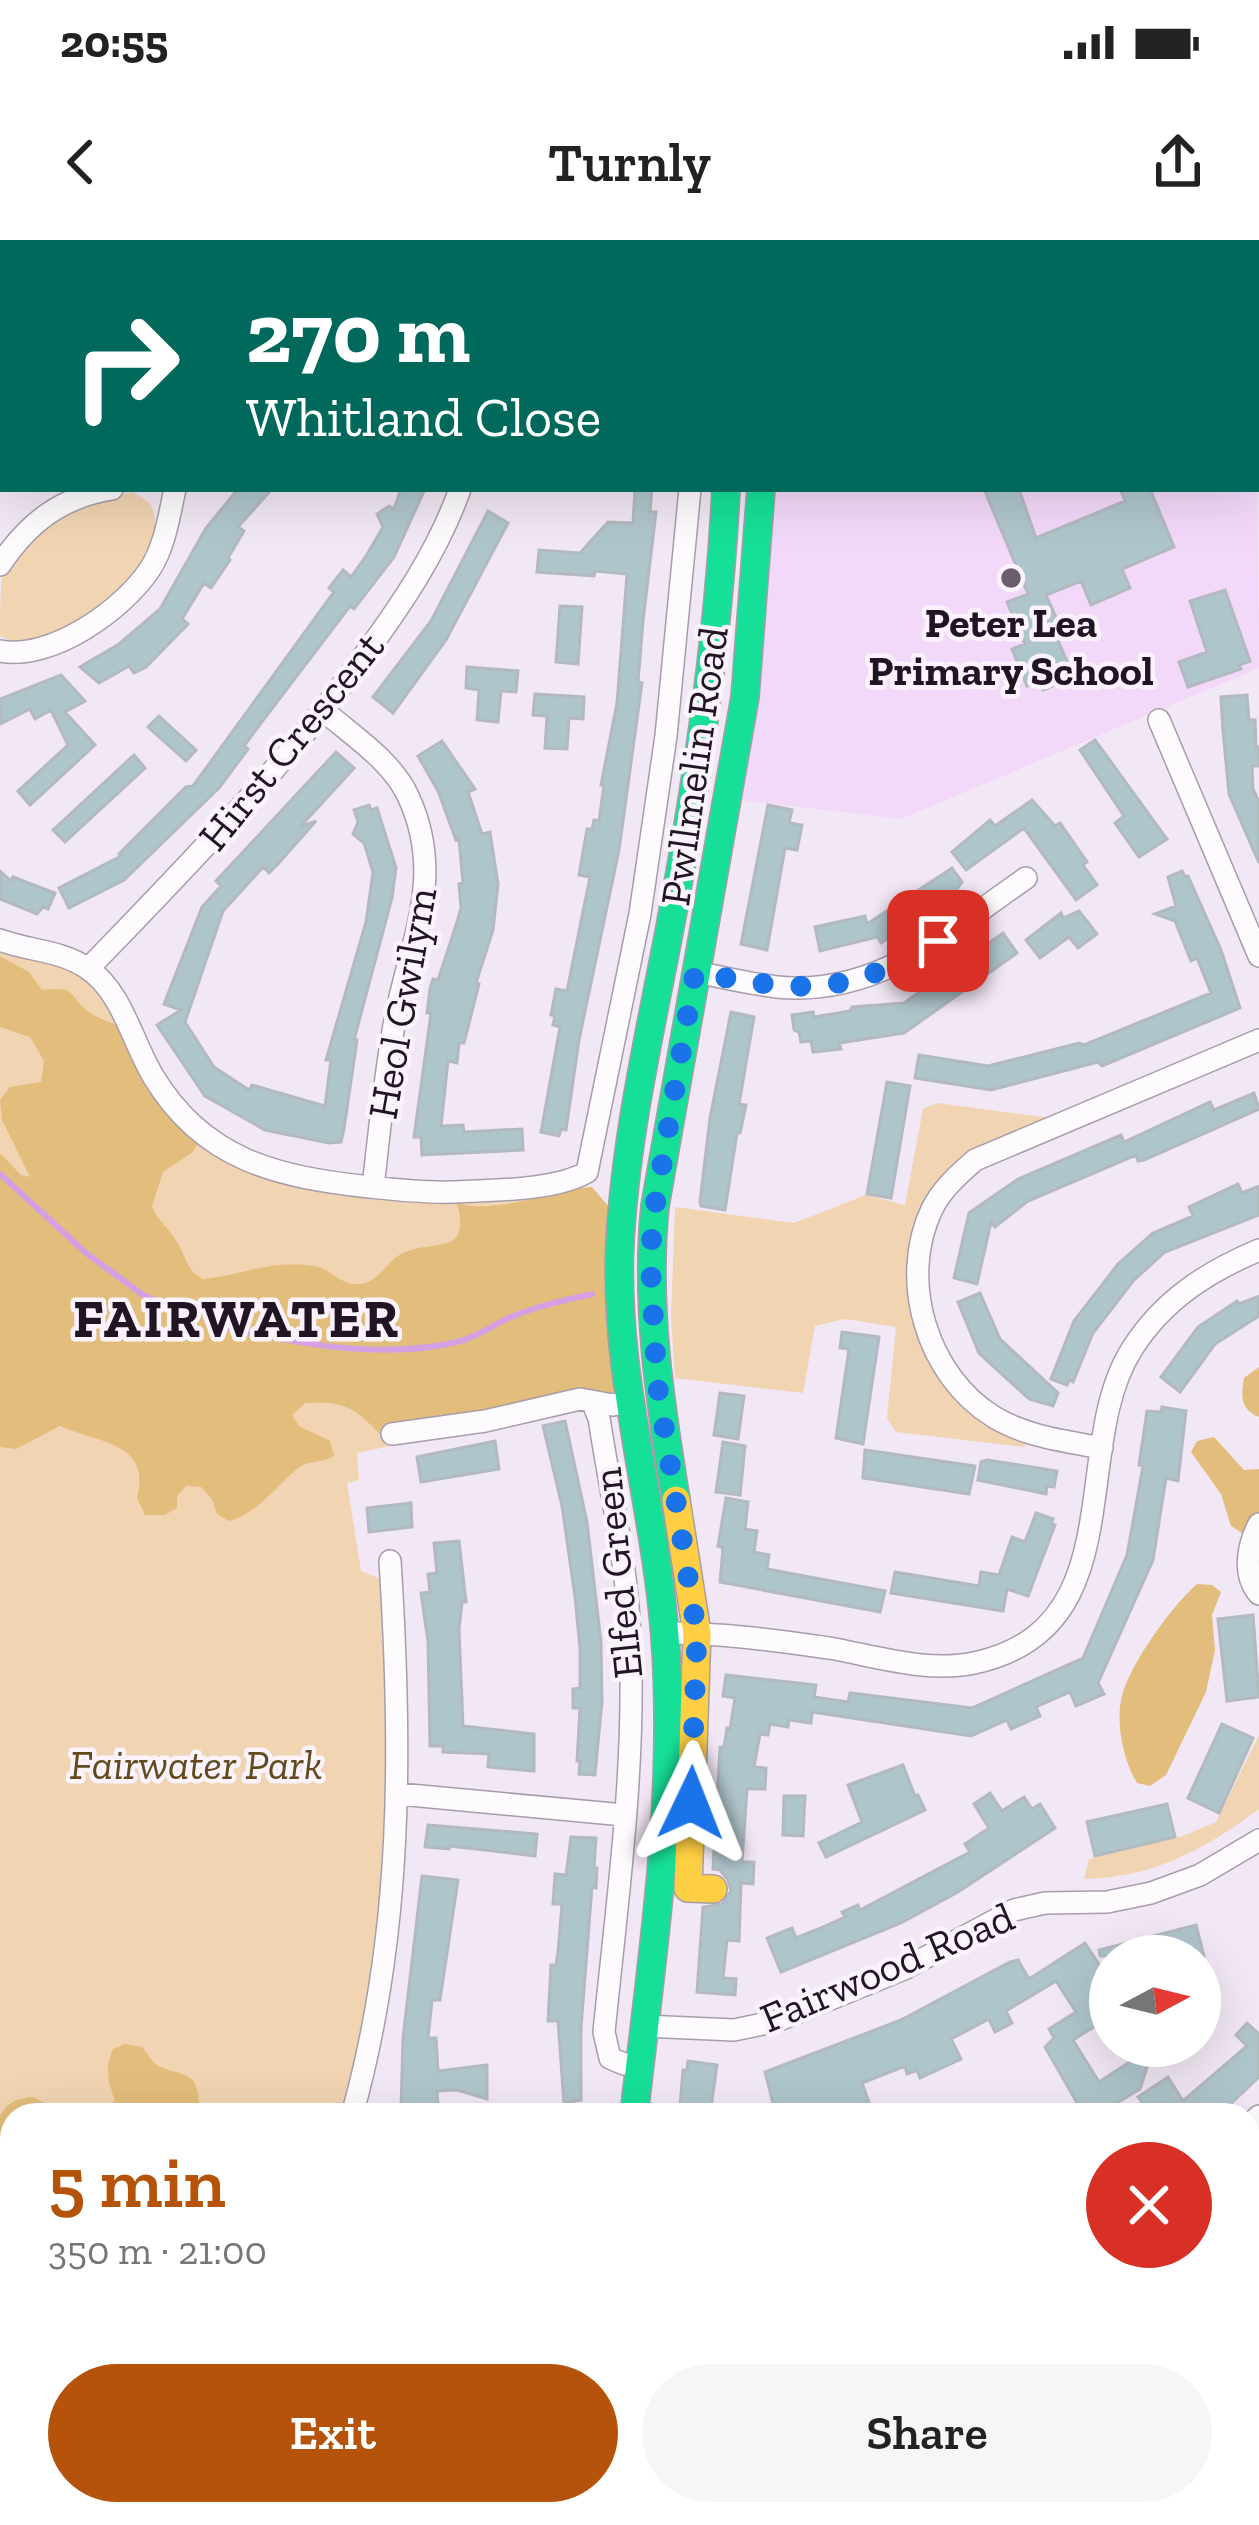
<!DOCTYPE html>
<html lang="en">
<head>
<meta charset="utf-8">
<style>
  :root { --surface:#fff; --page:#f6f6f6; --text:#222; --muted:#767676; --accent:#b45309 }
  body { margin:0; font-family:"Zilla Slab",serif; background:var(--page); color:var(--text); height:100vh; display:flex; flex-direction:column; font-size:45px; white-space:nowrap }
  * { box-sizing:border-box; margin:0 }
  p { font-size:39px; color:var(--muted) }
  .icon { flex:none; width:66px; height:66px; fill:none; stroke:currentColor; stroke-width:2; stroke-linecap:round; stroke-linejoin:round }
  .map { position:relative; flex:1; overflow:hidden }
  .side { position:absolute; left:0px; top:1863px; width:1260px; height:423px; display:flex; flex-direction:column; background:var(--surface); border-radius:36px 36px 0 0; box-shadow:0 12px 48px #0002 }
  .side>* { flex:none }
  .banner { position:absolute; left:0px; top:0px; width:1260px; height:252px; box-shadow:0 12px 48px #0002; background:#00695c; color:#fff; overflow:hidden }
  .needle { width:78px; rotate:83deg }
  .controls { position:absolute; left:1089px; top:1695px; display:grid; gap:24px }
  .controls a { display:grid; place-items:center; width:132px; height:132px; border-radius:50%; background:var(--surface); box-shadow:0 12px 48px #0002; font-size:60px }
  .pin { position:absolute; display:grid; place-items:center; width:102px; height:102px; color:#fff; margin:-51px; border-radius:24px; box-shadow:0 6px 18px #0006 }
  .me { position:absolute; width:132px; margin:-66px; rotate:2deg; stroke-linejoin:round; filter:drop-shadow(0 0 9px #0008) }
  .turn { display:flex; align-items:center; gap:42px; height:252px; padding:0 48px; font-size:54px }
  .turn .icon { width:156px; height:156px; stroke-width:2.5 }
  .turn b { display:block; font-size:84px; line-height:102px }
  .round { display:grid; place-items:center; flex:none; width:126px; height:126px; border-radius:63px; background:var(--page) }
  .headline { display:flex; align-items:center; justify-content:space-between; height:204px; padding:0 48px }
  h1 { font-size:72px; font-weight:600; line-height:90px; color:var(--accent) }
  .primary-button { display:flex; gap:24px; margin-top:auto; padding:24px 48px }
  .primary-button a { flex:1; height:138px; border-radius:72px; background:var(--accent); color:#fff; font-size:48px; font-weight:600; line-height:138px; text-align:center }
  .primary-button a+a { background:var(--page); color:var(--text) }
  .status { display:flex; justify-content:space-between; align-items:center; height:84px; padding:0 60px; background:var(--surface); direction:ltr }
  .status svg { height:33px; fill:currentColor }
  header { display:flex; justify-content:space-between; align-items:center; height:156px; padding:0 48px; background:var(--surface); font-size:54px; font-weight:600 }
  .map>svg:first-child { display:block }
  .built { fill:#f3d9f9 }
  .green { fill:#f1d4b2 }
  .forest { fill:#e3bd7c }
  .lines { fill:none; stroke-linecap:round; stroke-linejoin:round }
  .stream { stroke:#d5a0e2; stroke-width:6 }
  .building { fill:#afc5cc; stroke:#b2bac0; stroke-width:3 }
  .street-casing { stroke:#a79daa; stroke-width:24 }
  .fast-casing { stroke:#a79daa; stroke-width:30 }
  .slow-casing { stroke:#a79daa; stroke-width:30 }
  .jam-casing { stroke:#a79daa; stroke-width:30 }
  .street { stroke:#fdfbfd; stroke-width:21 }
  .fast { stroke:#16e098; stroke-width:27 }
  .slow { stroke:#ffcf43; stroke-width:27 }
  .jam { stroke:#f24e42; stroke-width:27 }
  .rail-casing { stroke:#c5c2c6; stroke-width:10 }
  .rail { stroke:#faf3fc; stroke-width:6; stroke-dasharray:18; stroke-linecap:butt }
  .route { stroke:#1a73e8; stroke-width:21; stroke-dasharray:0 37.8 }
  .poi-dot { fill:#6a5e6d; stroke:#faf3fc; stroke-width:4.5 }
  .labels { text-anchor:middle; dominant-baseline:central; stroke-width:9; stroke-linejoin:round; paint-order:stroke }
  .poi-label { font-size:42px; font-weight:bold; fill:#211524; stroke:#faf3fc }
  .street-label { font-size:42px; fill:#211524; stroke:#faf3fc }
  .park-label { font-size:42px; font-style:italic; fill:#634a1d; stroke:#faf3fc }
  .district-label { font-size:54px; font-weight:bold; letter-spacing:3px; fill:#211524; stroke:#faf3fc }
</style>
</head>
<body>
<div class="status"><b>20:55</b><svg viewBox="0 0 49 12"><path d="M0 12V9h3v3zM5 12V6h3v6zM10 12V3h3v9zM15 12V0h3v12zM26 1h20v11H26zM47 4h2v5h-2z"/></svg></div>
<header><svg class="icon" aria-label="back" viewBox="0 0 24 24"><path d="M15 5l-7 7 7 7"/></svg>Turnly<svg class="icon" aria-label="share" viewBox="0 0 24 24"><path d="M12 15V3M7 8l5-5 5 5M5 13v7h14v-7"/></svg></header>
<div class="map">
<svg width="1259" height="2285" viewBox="0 0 1259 2285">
  <rect width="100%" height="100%" fill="#f2e7f4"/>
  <!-- built -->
  <path class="built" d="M1257 56 1259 428 901 579 740 560 768 249H1257Z
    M1248 2008 1259 2017V2285H1012L1008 2274H1248Z"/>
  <!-- green -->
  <path class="green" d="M133 252 150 263C182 322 52 427 0 396 0 378 0 354 2 338 23 287 82 259 133 252Z
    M0 700 88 729 173 875 312 942 592 947 608 966 607 1027 616 1143 613 1153 600 1152 388 1187 390 1206 357 1213 359 1240 347 1243 361 1331 383 1340 393 1530 378 1717 344 1875H12L0 1956Z
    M937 863 1066 880 1011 902 932 970 920 1069 966 1152 1036 1195 1024 1207 896 1192 887 1178 896 1087 845 1079 815 1086 803 1153 675 1138 671 1078 675 967 794 983 866 955 905 965 923 869Z
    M1259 1495V1569C1205 1609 1153 1638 1084 1639L1089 1619 1183 1596 1216 1582Z"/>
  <!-- forest -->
  <path class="forest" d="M0 716 29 732 42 750C78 746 66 754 89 772 101 781 121 784 131 795 152 816 180 874 198 902L193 912 163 932 152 966C158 981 167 986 175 999 186 1014 185 1030 203 1039 244 1035 267 1020 314 1026 332 1028 343 1050 365 1043 380 1039 388 1021 401 1014 432 998 472 1018 457 963 492 975 554 951 592 947L608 966 607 1027 616 1143 613 1153 593 1164 381 1195C354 1167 345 1161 305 1163L292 1175 299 1186 330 1201 334 1216C322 1223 309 1220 298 1228 276 1246 257 1274 229 1281L217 1274 212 1259 201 1247 186 1246 177 1256V1268L165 1275H145L137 1258C152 1202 98 1203 60 1186L16 1209 0 1207V913L21 935 30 937 2 880 0 860 10 847 41 842 44 821 30 797 0 787Z
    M1259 1127V1177C1240 1169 1241 1156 1244 1138Z
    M1214 1197 1244 1230 1259 1229V1284L1251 1299 1231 1286 1221 1254 1191 1212 1197 1201Z
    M1197 1344 1212 1345 1221 1352 1212 1375 1215 1410 1206 1452 1166 1535 1150 1546 1137 1543C1124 1522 1116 1485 1121 1461 1127 1427 1172 1366 1197 1344Z
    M125 1804 142 1807C143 1808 153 1822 154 1823 178 1839 199 1825 199 1866L183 1875H93L115 1861C108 1841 104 1828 113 1809Z
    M33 1857 48 1865 51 1875H12V1957L0 1969V1876C8 1862 17 1858 33 1857Z"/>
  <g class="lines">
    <!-- stream -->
    <path class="stream" d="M0 934 86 1013 143 1055 198 1077
      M213 1084C290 1103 383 1121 461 1101 479 1096 494 1084 511 1077 537 1066 565 1060 592 1054"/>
  </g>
  <!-- building -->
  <path class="building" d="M238 249H272L238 287 244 291 228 318 230 320 211 348 204 343 182 379 188 384 146 427 134 433 129 426 99 443 80 427 119 404 160 369 206 288Z
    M401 249H425L394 317 354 369 350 366 264 479 244 506 248 509 219 548 124 640 69 668 59 648 121 616 119 614 186 547 193 546 334 352 329 348 343 330 351 337 366 316 383 287 377 274 389 266 394 269Z
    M635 249H652L650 272H656L643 381 638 442 642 443 619 610 579 800 566 890 561 889 559 896 541 892 560 787 553 785 555 776 551 775 556 749 567 751 590 637 579 635 587 589H592L594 580 599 581 604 545H601L617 463 627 334 595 331 594 336 537 332 539 310 580 313 608 282 633 283Z
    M984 249H1019L1036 298 1125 261 1120 249H1150L1174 307 1122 329 1130 348 1091 365 1081 341 1046 355 1059 384 1052 387 1074 437 1043 450 1040 441 1027 446 1012 409 1025 404 1007 362 1028 354Z
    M488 271 508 283 446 400 393 473 373 457 431 381Z
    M1225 350 1250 421 1239 425 1241 429 1188 447 1179 422 1207 412 1190 361Z
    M560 366 582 367 578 424 556 422Z
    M467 427 518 431 516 452 501 451 498 482 477 480 479 450 466 448Z
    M61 435 85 461 65 472 95 505 30 565 18 551 68 505 51 470 35 479 30 469 0 484V459Z
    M535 454 584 457 583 479 569 478 567 509 545 508 547 476 533 475Z
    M1247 455 1249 480H1255L1256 507H1259V526H1252L1253 549 1259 562V623L1229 554 1223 491 1221 457Z
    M159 476 196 510 186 521 148 487Z
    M1095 500 1167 599 1139 617 1115 583 1124 576 1080 510Z
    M442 501 475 549 468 552 482 594 490 592 498 644 493 690 476 743 479 744 464 803H459L457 823 448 821 441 886 463 885 464 892 522 889 523 910 422 915 421 897H414L431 773H427L430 749 433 739 438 740 457 682 461 668 459 644 463 643 459 599 456 600 438 551 418 516Z
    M336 512 354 528 300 587 316 581 277 625 269 633 263 627 223 671 185 782 214 827 249 850 252 845 325 866 331 820H326L366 682 373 632 364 603 353 594 358 582 354 570 369 565 371 570 377 568 396 628 392 658 354 800H357L344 889 341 902 329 903 265 890 205 856 157 785 181 770 164 764 202 667 221 646 216 641Z
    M134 515 145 528 65 602 53 590Z
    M1032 560 1055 586 1060 583 1087 622 1083 625 1097 645 1076 660 1024 588 966 630 952 612 990 580 995 586Z
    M768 565 792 570 789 583 802 585 797 610 785 608 767 710 741 704Z
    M952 628 962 642 958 648 881 703 877 697 820 711 815 687 865 676 867 684Z
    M0 631 11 641 13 637 55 653 48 669 43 667 37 674 0 659Z
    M1182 631 1185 637 1188 636 1221 710 1240 768 1102 826 1098 822 991 850 915 838 919 815 988 826 1079 803 1084 805 1211 753 1197 718 1191 721 1175 681 1155 674 1176 666 1168 637Z
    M1079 671 1097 694 1078 708 1069 697 1040 718 1026 700 1061 673 1063 678Z
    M1003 693 1017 713 904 793 839 803 841 809 813 812 811 801 801 802 799 792 794 790 792 775 813 772 814 777 850 771 852 767 904 763Z
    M731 772 754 777 739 864 746 865 740 893H737L725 970 701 966 700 962 710 878Z
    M887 842 910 846 891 958 867 954Z
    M1254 853 1259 869 1144 920 1138 921 1136 915 1028 961 995 987 991 982 977 1044 954 1038 969 973 1018 939 1121 895 1124 902 1210 862 1214 870Z
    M1238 944 1242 953 1259 946V975L1165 1012 1134 1040 1093 1093 1073 1142 1069 1140 1067 1145 1051 1139 1074 1081 1118 1024 1153 993 1193 976 1189 967Z
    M980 1053 1000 1099 1058 1153 1053 1166 1029 1159 979 1113 958 1062Z
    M1259 1056V1076L1215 1104 1180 1152 1161 1137 1198 1087 1237 1061 1239 1064Z
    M842 1092 879 1097 863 1204 836 1198 849 1109 840 1108Z
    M720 1153 744 1156 738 1199 714 1195Z
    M1162 1167 1186 1171 1178 1241 1166 1238 1153 1320 1098 1443 1104 1454 1076 1466 1070 1452 1036 1467 1040 1476 1011 1489 1007 1480 971 1496 812 1472 811 1483 789 1480 788 1487 770 1484 768 1495 760 1494 754 1527 766 1528 765 1549H747L742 1622H754L753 1644 741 1643 739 1701 727 1700 723 1738 736 1739 735 1755 697 1752 703 1667 722 1664 731 1651 728 1640 720 1630 713 1629 720 1507H724L727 1488 730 1489 735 1458 723 1456 726 1435 816 1445 814 1457 848 1462 850 1453 972 1468 1083 1418 1127 1315 1143 1226 1139 1225 1147 1171 1161 1172Z
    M565 1181 587 1282 601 1402 602 1461 595 1535 579 1534 580 1521H577L580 1468H573V1449L580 1448V1408L575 1357 562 1266 543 1186Z
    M495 1201 499 1229 421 1242 417 1217Z
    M723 1202 745 1206 740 1255 716 1252Z
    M865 1210 975 1226 969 1254 863 1238Z
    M987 1220 1057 1231 1054 1247 1047 1246 1046 1254 978 1240 981 1222Z
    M726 1258 748 1262 745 1289 757 1291 754 1312 769 1315 767 1329 885 1351 880 1372 720 1342 723 1308 718 1306Z
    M411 1263 412 1287 369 1292 367 1268Z
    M1036 1273 1053 1279 1051 1284 1055 1285 1028 1356 1007 1349 1003 1371 891 1353 895 1332 979 1346 981 1332 999 1335 1012 1297 1025 1302Z
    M459 1301 466 1362H462L459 1389 463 1486 534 1494V1531L488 1527 489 1514 443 1512V1506H430L428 1401 421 1353 430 1352 428 1334 437 1333 434 1303Z
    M1253 1375 1259 1457 1227 1461 1218 1379Z
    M1222 1484 1253 1498 1219 1573 1188 1558Z
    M903 1525 915 1556 918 1555 925 1570 826 1617 819 1603 862 1582 848 1545Z
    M990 1553 1002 1571 1024 1557 1032 1569 1040 1564 1055 1588 958 1652 901 1683 781 1732 767 1698 792 1688 796 1698 816 1690 845 1677 842 1672 858 1665 860 1670 970 1612 965 1604 989 1588 974 1564Z
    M784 1556H805L803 1596 783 1595Z
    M1167 1564 1175 1597 1095 1616 1087 1582Z
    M428 1585 537 1594 535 1616 450 1606 449 1609 425 1607Z
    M571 1597 596 1598 594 1628H597L596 1648 592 1647 581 1788V1860L564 1863 558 1781H548L551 1725H556L558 1712 562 1664H553L555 1634 566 1635Z
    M422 1636 458 1640 440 1760H432L428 1798H436L438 1831 487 1825V1859L457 1850 437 1851 438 1866 401 1867 403 1798Z
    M1196 1685 1204 1716H1100L1099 1710Z
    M1085 1703 1110 1741V1770L1097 1778 1100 1783 1073 1800 1099 1842 1154 1806 1140 1849 1097 1875H1084L1045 1807 1054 1798 1049 1789 1076 1772 1056 1741 1006 1771 1012 1783 995 1792 989 1779 951 1799 961 1819 920 1838 917 1830 907 1834 905 1826 862 1843 871 1868 853 1875H776L765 1832 901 1780 1010 1722 1018 1720 1029 1739Z
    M1247 1783 1259 1794V1837L1220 1874 1211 1865 1198 1875H1150L1138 1857 1168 1837 1183 1861 1247 1806 1236 1795Z
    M688 1821 717 1825 710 1875 683 1874 684 1867 680 1866 683 1830H687Z"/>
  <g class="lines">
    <!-- street casing -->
    <g class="street-casing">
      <path id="street" d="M328 3 329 0
        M701 3V0
        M769 3V0
        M0 50 3 49
        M0 325C28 283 61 257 112 249
        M0 411C51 421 123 370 150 329 165 306 169 276 175 249
        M324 471C353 496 392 521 408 556 448 641 406 708 393 791 384 843 379 895 373 947
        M1159 480 1259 716
        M0 700C29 711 60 710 87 728 122 751 132 801 153 836 204 921 278 937 370 947 398 950 424 953 452 952 490 950 555 951 587 932L640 674 666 496 690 249
        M88 729C185 628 282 530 363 417 402 364 438 311 460 249
        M695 732C722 737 750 744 777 747 879 757 949 691 1026 638
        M593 1164 599 1178C610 1250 627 1323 630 1397 636 1528 617 1662 604 1792L610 1818 624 1824H640
        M392 1194 485 1181 580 1159 613 1165 632 1161
        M1102 1208C1065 1201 1027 1197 994 1177 927 1136 898 1040 932 969 942 949 958 935 975 920L1259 800
        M1259 1284C1248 1305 1242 1334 1259 1354
        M665 1393C721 1393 774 1400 829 1408 875 1416 927 1433 974 1423 1134 1389 1069 1208 1132 1109 1163 1060 1207 1032 1259 1010
        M399 1554 624 1575
        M644 1786 734 1790 777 1781 904 1729 1014 1670 1045 1663 1107 1662 1151 1653 1200 1635 1259 1600
        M352 1875C403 1694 402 1507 390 1321
        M1248 1886 1259 1876
        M0 2170 12 2159
        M836 2285 868 2274"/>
    </g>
    <!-- fast casing -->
    <g class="fast-casing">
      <path id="fast" d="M734 0V3
        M676 1260C660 1162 645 1065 655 966L745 457 761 249
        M634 1875C652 1717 677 1557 665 1397 655 1264 613 1135 620 1002 626 890 653 780 673 671 699 531 719 391 726 249"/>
    </g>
    <!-- slow casing -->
    <g class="slow-casing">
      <path id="slow" d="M676 1260 697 1393 688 1648 713 1649"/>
    </g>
    <!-- jam casing -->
    <g class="jam-casing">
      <path id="jam" d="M588 2285 589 2274"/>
    </g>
    <!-- street -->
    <use href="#street" class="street"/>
    <!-- fast -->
    <use href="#fast" class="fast"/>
    <!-- slow -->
    <use href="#slow" class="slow"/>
    <!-- jam -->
    <use href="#jam" class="jam"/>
    <!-- rail casing -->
    <g class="rail-casing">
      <path id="rail" d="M1248 1963 1259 1961
        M276 2285 295 2274"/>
    </g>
    <!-- rail -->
    <use href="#rail" class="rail"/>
  </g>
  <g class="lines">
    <!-- route -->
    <path class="route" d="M691 1563 697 1393 657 1142 650 1016 655 966 695 732C798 752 845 758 938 701"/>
  </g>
  <!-- markers -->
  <circle class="poi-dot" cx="1011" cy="338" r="12"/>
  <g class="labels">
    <!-- poi labels -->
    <g class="poi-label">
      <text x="1011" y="382">Peter Lea<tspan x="1011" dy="48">Primary School</tspan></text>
    </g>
    <!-- street labels -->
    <g class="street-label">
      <text transform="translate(291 501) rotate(-51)">Hirst Crescent</text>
      <text transform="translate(694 526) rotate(-82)">Pwllmelin Road</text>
      <text transform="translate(402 763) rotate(-80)">Heol Gwilym</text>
      <text transform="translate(617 1333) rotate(-96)">Elfed Green</text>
      <text transform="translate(887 1727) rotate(-23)">Fairwood Road</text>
    </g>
    <!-- park labels -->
    <g class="park-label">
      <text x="196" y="1524">Fairwater Park</text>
    </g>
    <!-- district labels -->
    <g class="district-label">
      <text x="237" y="1078">FAIRWATER</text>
    </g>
  </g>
</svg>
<div class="controls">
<a><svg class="needle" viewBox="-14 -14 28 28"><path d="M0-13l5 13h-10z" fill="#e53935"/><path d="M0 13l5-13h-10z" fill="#767676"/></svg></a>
</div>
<div class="pin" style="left:938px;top:701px;background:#d93025"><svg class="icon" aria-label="arrive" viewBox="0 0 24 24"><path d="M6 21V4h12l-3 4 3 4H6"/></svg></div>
<svg class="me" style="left:691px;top:1563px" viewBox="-20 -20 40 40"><path d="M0-17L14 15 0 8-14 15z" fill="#1a73e8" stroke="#fff" stroke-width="4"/></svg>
<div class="banner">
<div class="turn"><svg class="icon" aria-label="right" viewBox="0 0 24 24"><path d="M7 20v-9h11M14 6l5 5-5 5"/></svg><div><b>270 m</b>Whitland Close</div></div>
</div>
<section class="side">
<div class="headline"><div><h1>5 min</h1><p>350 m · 21:00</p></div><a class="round" style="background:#d93025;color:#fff"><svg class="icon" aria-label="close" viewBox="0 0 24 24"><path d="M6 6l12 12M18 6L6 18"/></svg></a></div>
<div class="primary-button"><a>Exit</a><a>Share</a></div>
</section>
</div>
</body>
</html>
